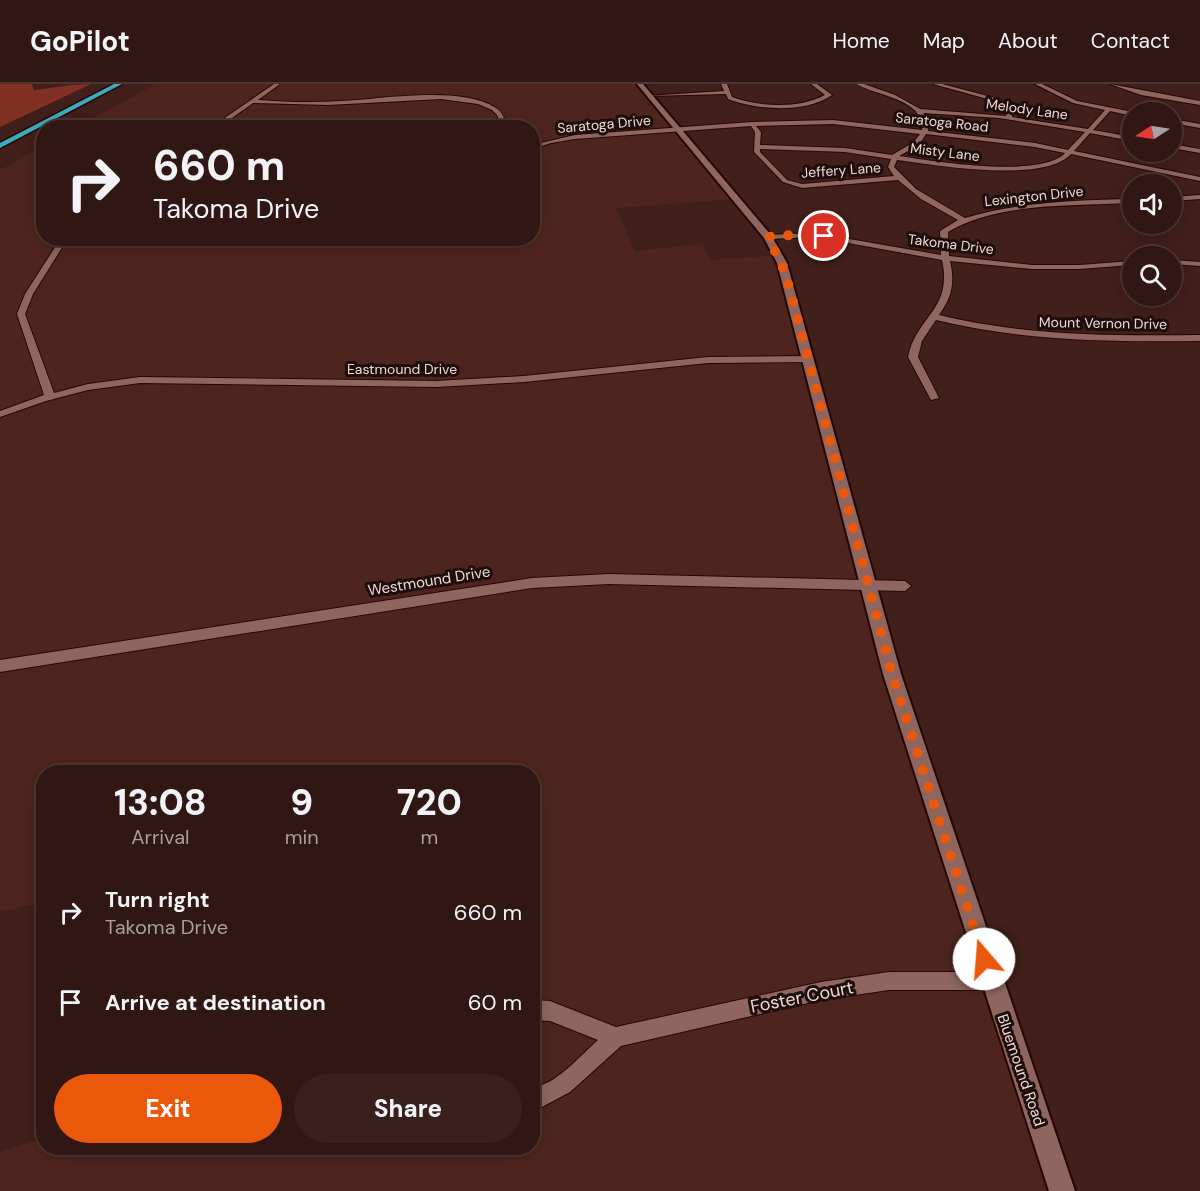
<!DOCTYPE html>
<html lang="en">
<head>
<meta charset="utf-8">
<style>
  :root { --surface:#311714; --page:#39201d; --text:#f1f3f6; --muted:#a89fa0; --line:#4c3634; --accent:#ea580c }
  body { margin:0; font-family:"DM Sans",sans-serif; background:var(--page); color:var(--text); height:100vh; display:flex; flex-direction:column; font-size:22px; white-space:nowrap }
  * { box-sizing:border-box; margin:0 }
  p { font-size:20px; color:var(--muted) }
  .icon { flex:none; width:33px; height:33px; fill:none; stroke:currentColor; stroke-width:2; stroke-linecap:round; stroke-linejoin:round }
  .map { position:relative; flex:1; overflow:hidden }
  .panel { position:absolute; left:36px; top:681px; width:504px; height:390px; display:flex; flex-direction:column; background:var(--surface); border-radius:24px; box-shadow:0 3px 15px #0003,0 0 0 2px var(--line) }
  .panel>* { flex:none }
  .guide { position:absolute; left:36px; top:36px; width:504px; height:126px; border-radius:24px; box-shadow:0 3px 15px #0003,0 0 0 2px var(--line); background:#311714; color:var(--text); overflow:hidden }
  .needle { width:39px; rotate:258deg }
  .controls { position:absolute; left:1122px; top:18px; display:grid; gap:12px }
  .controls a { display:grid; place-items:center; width:60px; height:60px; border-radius:50%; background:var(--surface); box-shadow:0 3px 15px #0003,0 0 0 2px var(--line); font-size:30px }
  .pin { position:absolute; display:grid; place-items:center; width:51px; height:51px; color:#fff; margin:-26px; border:3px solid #fff; border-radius:50%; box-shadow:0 2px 6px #0007 }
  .me { position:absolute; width:66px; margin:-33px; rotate:342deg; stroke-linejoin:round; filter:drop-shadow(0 0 4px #0008) }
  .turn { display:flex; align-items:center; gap:21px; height:126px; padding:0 18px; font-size:27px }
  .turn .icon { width:78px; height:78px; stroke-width:2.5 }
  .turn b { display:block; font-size:42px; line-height:51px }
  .eta { display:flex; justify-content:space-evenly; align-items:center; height:102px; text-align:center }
  .eta b { font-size:36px; font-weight:800; line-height:42px }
  .primary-button { display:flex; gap:12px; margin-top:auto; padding:12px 18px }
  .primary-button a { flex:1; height:69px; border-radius:36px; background:var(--accent); color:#fff; font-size:24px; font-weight:800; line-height:69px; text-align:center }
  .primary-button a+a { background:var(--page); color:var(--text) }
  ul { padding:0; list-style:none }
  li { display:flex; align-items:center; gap:18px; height:90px; padding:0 18px }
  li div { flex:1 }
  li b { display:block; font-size:22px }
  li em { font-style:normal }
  header { display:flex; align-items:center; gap:36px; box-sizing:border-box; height:84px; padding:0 30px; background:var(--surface); border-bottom:2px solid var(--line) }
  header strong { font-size:28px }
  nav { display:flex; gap:33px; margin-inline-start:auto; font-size:21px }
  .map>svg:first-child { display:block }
  .built { fill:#4e251e }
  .green { fill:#833024 }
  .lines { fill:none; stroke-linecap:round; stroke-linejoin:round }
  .minor-casing { stroke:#260704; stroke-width:2 }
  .secondary-casing { stroke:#260704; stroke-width:4 }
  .motorway-casing { stroke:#260704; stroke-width:3 }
  .minor { fill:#8e665f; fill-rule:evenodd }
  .secondary { fill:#8e665f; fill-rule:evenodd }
  .motorway { fill:#3dabbd; fill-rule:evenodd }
  .route { stroke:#ea580c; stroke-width:10; stroke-dasharray:0 18 }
  .labels { text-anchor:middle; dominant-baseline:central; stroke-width:6; stroke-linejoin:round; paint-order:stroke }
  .far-street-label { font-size:14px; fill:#eed7d3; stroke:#1d0e0c }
  .street-label { font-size:15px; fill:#eed7d3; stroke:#1d0e0c }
  .near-street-label { font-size:18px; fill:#eed7d3; stroke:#1d0e0c }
</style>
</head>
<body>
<header>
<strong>GoPilot</strong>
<nav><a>Home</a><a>Map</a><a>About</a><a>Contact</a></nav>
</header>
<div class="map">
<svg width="1200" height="1107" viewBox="0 0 1200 1107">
  <rect width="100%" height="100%" fill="#411f1a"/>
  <!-- built -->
  <path class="built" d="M156 0H640L737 115 616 124 635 167 702 160 711 176 779 171 867 501 1062 1107H0V1068L43 1054 44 1064H532V688H44L43 818 0 828V86L43 62 44 154H532V44L77 43Z"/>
  <!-- green -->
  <path class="green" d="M0 0H32L34 6C54 4 71 0 91 0L0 43Z"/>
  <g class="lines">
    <!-- minor casing -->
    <g class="minor-casing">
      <path id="minor" d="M274 0H280L258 16C285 18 313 19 341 17 383 15 461 1 496 24 503 28 505 37 509 44H503L497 31 492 26 478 20 441 15 328 21 253 19 218 44H210Z
        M721 0H727L732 13C760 23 799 25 825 11L811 0H817L832 11C805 30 757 26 728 15L726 10 646 12 724 7Z
        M856 0H864L895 11 920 25 1006 32 1007 26 995 17 933 0H942L999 15 1012 24V33L1088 45 1105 26 1073 19 1035 0H1042L1077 17 1133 28 1132 32 1110 27 1093 46 1132 53V57L1090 49 1074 67 1200 93V97L1071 70C1044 100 934 81 897 76L894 83 916 105 965 134C1018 118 1077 116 1132 115V119C1075 122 997 118 948 148L949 172 1032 181H1079L1132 177V181L1079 185H1032L950 177C955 199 952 213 939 231 1025 252 1112 252 1200 251V257C1111 258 1023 257 936 236L922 257 918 273 939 314 931 316 908 273C916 232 953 226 942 176L815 153 768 155 764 153 768 151 815 149 941 171 940 147 958 136 921 115 898 96 802 104 783 98 754 68 755 48 751 42 575 55 551 59 532 65V61L575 51 752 38 833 36 922 46C925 15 877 12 856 0ZM923 29 999 34 1085 48 1068 66 1035 59 928 47V35ZM833 40 920 50 914 58 892 71 845 64 760 61 761 48 756 42ZM926 50 1035 63 1065 69C1041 95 932 77 899 72L919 61ZM760 65 845 68 891 75 888 83 894 92 802 100 787 96 760 68Z
        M1110 0 1200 17V21L1141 11Z
        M1172 35 1200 40V44L1172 39Z
        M1172 60 1200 65V69L1172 64Z
        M1200 111V115L1172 117V113Z
        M61 154H68L33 210 25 230 54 309 88 300 140 293 436 297 524 292 708 273 808 272 813 275 808 278 708 279 524 298 436 303 140 299 88 306 46 317 0 333V327L44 311 17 230 25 210Z
        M1172 176 1200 178V182L1172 180Z
        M609 490 905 497 911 502 905 507 609 500 532 504 0 588V576L532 494Z
        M889 888H991L998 890 1000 897 998 904 991 906H889L821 916 621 962 570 1008 542 1023H532V1003C554 1003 582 970 598 956L550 937 532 936V916L550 917 616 943 821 898Z"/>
    </g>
    <!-- secondary casing -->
    <g class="secondary-casing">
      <path id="secondary" d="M637 0H643L771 151 787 179 901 590 1075 1107H1049L883 590 777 179 764 154Z"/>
    </g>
    <!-- motorway casing -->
    <g class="motorway-casing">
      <path id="motorway" d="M114 0H122L0 64V59Z"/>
    </g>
    <!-- minor -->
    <use href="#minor" class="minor"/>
    <!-- secondary -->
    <use href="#secondary" class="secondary"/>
    <!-- motorway -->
    <use href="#motorway" class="motorway"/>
  </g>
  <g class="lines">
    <!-- route -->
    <path class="route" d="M824 152 805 150 768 153 785 188 892 590 984 875"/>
  </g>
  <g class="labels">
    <!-- far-street labels -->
    <g class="far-street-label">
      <text transform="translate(1027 25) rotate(8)">Melody Lane</text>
      <text transform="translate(942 38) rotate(6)">Saratoga Road</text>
      <text transform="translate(604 40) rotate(-5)">Saratoga Drive</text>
      <text transform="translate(945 68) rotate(7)">Misty Lane</text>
      <text transform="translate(841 86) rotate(-4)">Jeffery Lane</text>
      <text transform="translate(1034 112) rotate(-6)">Lexington Drive</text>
      <text transform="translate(951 160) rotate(7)">Takoma Drive</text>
      <text transform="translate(1103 239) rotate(1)">Mount Vernon Drive</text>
      <text x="402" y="285">Eastmound Drive</text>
    </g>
    <!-- street labels -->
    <g class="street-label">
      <text transform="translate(429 497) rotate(-9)">Westmound Drive</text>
      <text transform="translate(1021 986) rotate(71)">Bluemound Road</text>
    </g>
    <!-- near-street labels -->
    <g class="near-street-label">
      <text transform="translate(802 913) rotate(-11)">Foster Court</text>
    </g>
  </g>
</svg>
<div class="controls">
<a><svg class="needle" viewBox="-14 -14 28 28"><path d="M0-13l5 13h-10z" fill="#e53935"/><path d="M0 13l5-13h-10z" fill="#a89fa0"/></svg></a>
<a><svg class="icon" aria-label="sound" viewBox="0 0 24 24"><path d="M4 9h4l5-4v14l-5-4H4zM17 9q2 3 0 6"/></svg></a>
<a><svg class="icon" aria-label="search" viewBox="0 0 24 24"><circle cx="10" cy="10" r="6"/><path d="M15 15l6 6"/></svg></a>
</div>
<div class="pin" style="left:824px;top:152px;background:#d93025"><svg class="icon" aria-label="arrive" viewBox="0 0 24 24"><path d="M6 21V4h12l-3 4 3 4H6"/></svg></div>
<svg class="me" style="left:984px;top:875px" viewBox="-20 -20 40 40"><circle r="19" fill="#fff"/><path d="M0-13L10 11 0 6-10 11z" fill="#ea580c"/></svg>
<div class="guide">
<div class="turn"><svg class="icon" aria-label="right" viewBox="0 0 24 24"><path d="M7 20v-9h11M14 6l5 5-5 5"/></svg><div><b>660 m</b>Takoma Drive</div></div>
</div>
<section class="panel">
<div class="eta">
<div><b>13:08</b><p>Arrival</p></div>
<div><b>9</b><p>min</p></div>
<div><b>720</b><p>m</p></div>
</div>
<ul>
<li><svg class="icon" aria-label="right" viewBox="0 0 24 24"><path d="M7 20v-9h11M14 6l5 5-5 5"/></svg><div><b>Turn right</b><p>Takoma Drive</p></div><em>660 m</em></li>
<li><svg class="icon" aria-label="arrive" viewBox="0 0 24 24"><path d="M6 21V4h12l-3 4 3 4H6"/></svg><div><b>Arrive at destination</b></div><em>60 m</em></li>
</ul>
<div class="primary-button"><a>Exit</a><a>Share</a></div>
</section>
</div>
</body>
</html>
